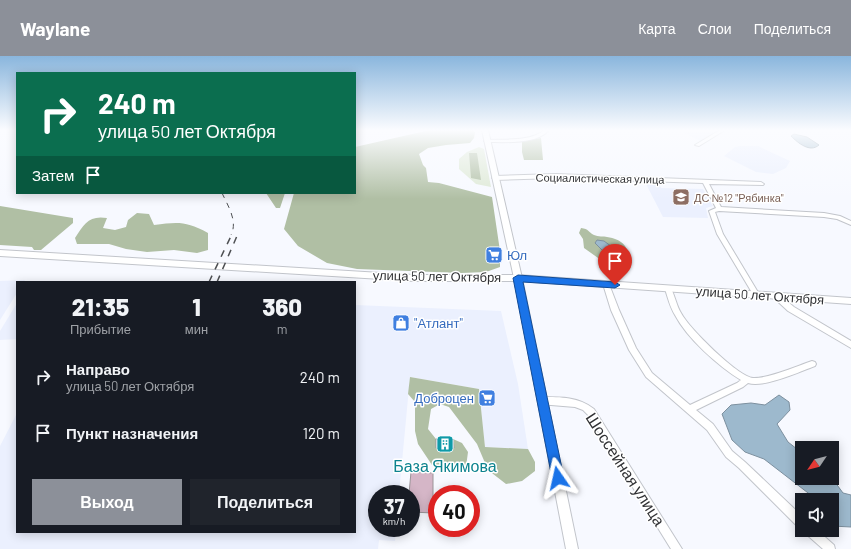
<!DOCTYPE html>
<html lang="ru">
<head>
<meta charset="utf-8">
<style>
  :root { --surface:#171b24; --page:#20242c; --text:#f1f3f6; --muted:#9ea1a6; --accent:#8c9099 }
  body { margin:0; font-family:Barlow,sans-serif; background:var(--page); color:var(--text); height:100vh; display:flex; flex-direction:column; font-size:15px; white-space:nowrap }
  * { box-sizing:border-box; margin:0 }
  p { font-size:13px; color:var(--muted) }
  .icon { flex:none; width:22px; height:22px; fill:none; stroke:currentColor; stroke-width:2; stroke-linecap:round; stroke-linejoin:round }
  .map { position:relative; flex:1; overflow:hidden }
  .details { position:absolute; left:16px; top:225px; width:340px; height:252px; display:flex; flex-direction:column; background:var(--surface); border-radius:0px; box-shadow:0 2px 10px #0003 }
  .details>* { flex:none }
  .guide { position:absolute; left:16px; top:16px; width:340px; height:122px; border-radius:0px; box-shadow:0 2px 10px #0003; background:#0b6e4f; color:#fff; overflow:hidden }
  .needle { width:26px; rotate:235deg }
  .controls { position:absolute; left:795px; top:385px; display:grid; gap:8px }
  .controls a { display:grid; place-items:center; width:44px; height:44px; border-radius:0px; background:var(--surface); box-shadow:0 2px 10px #0003; font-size:20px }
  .speed { position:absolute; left:368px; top:429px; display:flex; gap:8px; font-size:20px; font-weight:700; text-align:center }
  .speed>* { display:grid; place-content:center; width:52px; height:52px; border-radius:50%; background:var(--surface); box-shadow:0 2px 10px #0003; line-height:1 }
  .speed small { font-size:10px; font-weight:400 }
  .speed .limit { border:6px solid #d22; background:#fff; color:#111 }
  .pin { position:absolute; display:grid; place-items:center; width:34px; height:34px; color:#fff; margin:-41px -17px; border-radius:50% 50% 50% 0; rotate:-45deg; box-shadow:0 0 4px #0007 }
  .pin .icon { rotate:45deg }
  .me { position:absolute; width:44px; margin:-22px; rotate:349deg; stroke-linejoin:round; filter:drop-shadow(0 0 3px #0008) }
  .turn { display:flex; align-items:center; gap:14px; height:84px; padding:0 16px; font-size:18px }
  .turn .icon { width:52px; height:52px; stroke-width:2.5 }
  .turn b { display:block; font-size:28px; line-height:34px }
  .then { display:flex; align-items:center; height:38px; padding:0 16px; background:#0003; gap:8px; font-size:15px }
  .eta { display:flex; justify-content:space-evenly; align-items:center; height:68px; text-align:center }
  .eta b { font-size:24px; font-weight:800; line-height:28px }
  .primary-button { display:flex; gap:8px; margin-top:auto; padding:8px 16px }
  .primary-button a { flex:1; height:46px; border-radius:0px; background:var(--accent); color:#fff; font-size:16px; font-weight:800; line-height:46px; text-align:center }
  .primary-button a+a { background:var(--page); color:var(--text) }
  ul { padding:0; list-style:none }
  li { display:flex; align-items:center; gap:12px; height:56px; padding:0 16px }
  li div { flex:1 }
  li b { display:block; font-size:15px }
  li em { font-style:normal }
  header { display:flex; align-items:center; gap:24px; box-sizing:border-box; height:56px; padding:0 20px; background:var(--accent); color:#fff }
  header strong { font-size:19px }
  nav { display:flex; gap:22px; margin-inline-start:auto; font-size:14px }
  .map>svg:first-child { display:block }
  .built { fill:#ebf0fe }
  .green { fill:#dee9d6 }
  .forest { fill:#b0bfa4 }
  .water { fill:#9db9cd; stroke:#7d909f }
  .building { fill:#d5b6c7; stroke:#9c9599 }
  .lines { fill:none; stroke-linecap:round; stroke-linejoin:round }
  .minor-casing { stroke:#c2c5cb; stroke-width:2 }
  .tertiary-casing { stroke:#c2c5cb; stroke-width:2 }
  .secondary-casing { stroke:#c2c5cb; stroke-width:2 }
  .minor { fill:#fff; fill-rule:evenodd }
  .tertiary { fill:#fff; fill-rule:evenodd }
  .secondary { fill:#fff; fill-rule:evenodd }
  .rail-far1 { stroke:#4e5053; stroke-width:1; stroke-dasharray:5.5 5.5; stroke-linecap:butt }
  .rail { stroke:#4e5053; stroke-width:1.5; stroke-dasharray:7 7; stroke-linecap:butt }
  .route { fill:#1a73e8; stroke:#114b97 }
  .labels { text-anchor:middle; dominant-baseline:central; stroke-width:3; stroke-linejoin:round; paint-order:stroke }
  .far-street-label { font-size:11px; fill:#313235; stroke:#fff }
  .far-education-label { font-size:11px; fill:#785e54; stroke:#fff; text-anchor:start }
  .shop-label { font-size:13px; fill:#366cbe; stroke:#fff; text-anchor:start }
  .street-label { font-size:13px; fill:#313235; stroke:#fff }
  .near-culture-label { font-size:16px; fill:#0d838f; stroke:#fff }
  .near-street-label { font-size:16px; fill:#313235; stroke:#fff }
</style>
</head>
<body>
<header>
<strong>Waylane</strong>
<nav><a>Карта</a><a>Слои</a><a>Поделиться</a></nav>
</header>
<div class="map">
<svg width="851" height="493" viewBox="0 0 851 493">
  <rect width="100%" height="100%" fill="#f7f9ff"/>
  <!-- built -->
  <path class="built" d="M679 74H719L700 85Z
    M740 90H758L790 105 786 112 773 118 756 116 724 100 735 91Z
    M645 126 659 127 661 132 703 133 713 150 706 152 708 162 663 161Z
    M25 224 24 226H17V237L0 264V225Z
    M17 247V283L0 284V275Z
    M355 249 501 255 518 328 528 393 485 391 479 333 410 321 399 438H377V472H396L395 485 379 484 378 493H0V390L17 357V476H355Z"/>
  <!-- green -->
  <path class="green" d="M479 91 484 93 491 131 476 128 459 113V103L467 96Z"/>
  <!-- forest -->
  <path class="forest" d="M430 74H472L475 76 474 82 470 87 446 89 428 92 419 98 423 109 426 112 428 126 439 127 492 141 500 195V211L486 216 461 217 357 213 327 207 298 190 284 173 294 137H355V91Z
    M541 82 543 104H524L522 96V85Z
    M469 97H477L481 124 471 122Z
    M266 137H285L280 152H276Z
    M0 150 73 162V167L41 194H34L32 191 0 189Z
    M137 157 149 158 154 169C178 166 186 165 208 177V194L197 197 174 194 147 196 126 193 109 188H77L75 182C84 168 89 159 107 162L103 172 115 174 126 171 128 164Z
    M581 172C589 173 588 176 594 179 598 181 604 180 607 181 625 184 627 191 632 207L608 209 584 192 583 183 579 177Z
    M410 321 479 333 485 391 528 393 535 406V415L522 425 506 428 488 414 477 388 449 351 440 348 431 353 428 373 436 383 437 392H454L453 383 462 387 468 396 466 411 455 412 432 409 418 388 415 375V346L408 338Z"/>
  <!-- water -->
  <path class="water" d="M794 78 807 81 819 89C810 97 798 87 791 80Z
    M597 184 604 185 619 196 620 201 611 203 595 187Z
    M779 339 789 346 790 354 777 368 788 386 802 397V422H832L843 437 851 439V471L832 470V444H815L812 440 764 403 745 396 732 384 722 358 731 349 751 347 765 349Z"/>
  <!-- building -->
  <path class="building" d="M436 383H453L454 392H436Z
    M411 416 433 417V457L411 456V438H409Z"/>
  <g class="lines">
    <!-- minor casing -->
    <g class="minor-casing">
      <path id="minor" d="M544 74H549C536 89 504 86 486 86L484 85 486 84C502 83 532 86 544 74Z
        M720 74H725L699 90 695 89Z
        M556 118 761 126 764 128 763 129 709 128 721 151 824 157 840 160 851 165V169L837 163 824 161 719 155 715 156 723 178 759 238 756 241 754 240 717 178 709 155 716 152 703 127 556 122 495 124 492 122 495 120Z
        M604 226H606L609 228 619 254 636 292 652 317 690 349 737 327 741 324C718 310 687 282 675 259 670 251 668 242 665 233L666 231H670C675 239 676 249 681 257 689 272 737 320 753 322 768 323 797 310 812 305L815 306 816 308 815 310C799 316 764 332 748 327L743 331 696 354 713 368 732 395 745 406 802 460V472L798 471 739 412 726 401 707 374 646 321 629 294 611 254 603 228Z
        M776 237 778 238 794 251 851 285V292L788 255 774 242 773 240 774 238Z
        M542 341C561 341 579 341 594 353L682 493H671L588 359 583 354 575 351 539 348 538 345 539 342Z
        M805 474H817L834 489 835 493H823L806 478Z"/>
    </g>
    <!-- tertiary casing -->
    <g class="tertiary-casing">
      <path id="tertiary" d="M482 74H488L522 222 578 493H566L514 222Z"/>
    </g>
    <!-- secondary casing -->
    <g class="secondary-casing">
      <path id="secondary" d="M0 194 414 219H518L851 242V248L518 225H414L0 200Z"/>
    </g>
    <!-- minor -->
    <use href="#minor" class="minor"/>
    <!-- tertiary -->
    <use href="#tertiary" class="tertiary"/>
    <!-- secondary -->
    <use href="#secondary" class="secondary"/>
    <!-- rail-far1 -->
    <path class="rail-far1" d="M222 137C228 150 238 165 231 179"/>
    <!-- rail -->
    <path class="rail" d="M209 226 232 178
      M217 226 237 180"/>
  </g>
  <!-- sky -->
  <linearGradient id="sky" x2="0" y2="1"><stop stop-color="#8ab6dd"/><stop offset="0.52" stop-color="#fbfcff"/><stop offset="1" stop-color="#fbfcff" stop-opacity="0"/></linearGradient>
  <rect width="851" height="143" fill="url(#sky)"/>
  <!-- route -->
  <path class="route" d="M518 219 615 226 620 229 615 232 523 226 564 422 562 426 558 428 553 426 552 422 513 222Z"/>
  <!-- icons -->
  <defs>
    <g id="school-square" transform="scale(0.9)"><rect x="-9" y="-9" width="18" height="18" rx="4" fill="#8d6e63" stroke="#fff"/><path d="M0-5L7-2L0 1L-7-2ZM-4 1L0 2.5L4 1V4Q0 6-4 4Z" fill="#fff"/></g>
    <g id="supermarket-square" transform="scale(0.9)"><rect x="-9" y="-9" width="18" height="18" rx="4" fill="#3f7fe0" stroke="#fff"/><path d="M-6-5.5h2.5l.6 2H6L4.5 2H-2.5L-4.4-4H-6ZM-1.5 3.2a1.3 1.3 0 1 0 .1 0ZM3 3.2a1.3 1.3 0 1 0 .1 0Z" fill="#fff"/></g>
    <g id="shop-square" transform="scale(0.9)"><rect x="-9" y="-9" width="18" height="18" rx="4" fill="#3f7fe0" stroke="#fff"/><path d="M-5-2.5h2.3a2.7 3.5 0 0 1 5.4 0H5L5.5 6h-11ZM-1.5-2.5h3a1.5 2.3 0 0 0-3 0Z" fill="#fff"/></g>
    <g id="building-square" transform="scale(0.9)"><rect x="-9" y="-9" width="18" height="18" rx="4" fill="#0f9aa8" stroke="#fff"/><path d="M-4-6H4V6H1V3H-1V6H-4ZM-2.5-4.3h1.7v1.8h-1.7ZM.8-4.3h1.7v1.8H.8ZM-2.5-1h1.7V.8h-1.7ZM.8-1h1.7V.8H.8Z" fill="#fff"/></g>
  </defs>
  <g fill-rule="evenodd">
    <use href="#school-square" x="681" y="141"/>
    <use href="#supermarket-square" x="494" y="199"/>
    <use href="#shop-square" x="401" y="267"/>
    <use href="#supermarket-square" x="487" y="342"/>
    <use href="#building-square" x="445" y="388"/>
  </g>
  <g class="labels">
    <!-- far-street labels -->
    <g class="far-street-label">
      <text transform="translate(600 122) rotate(1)">Социалистическая улица</text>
    </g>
    <!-- far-education labels -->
    <g class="far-education-label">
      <text x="694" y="141">ДС №12 "Рябинка"</text>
    </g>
    <!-- shop labels -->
    <g class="shop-label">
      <text x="507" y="199">Юл</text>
      <text x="414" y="267">"Атлант"</text>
      <text x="474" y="342" text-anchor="end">Доброцен</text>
    </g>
    <!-- street labels -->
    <g class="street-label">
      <text transform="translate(437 220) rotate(1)">улица 50 лет Октября</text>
      <text transform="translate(760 239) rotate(4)">улица 50 лет Октября</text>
    </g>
    <!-- near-culture labels -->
    <g class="near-culture-label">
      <text x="445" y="409">База Якимова</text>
    </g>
    <!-- near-street labels -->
    <g class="near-street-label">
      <text transform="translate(626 413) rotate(57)">Шоссейная улица</text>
    </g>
  </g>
</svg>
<div class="controls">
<a><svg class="needle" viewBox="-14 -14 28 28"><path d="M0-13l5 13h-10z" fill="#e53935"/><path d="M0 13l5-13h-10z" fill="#9ea1a6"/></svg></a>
<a><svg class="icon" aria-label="sound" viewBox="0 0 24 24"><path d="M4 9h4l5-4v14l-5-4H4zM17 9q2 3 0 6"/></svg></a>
</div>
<div class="speed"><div>37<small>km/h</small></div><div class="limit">40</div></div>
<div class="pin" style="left:615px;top:229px;background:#d93025"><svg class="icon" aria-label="arrive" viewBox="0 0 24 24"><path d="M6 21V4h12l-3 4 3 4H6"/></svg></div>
<svg class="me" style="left:558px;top:422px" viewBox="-20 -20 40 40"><path d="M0-17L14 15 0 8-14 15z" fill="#1a73e8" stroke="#fff" stroke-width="4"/></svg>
<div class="guide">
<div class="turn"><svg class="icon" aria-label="right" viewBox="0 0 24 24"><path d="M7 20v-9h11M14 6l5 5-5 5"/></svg><div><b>240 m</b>улица 50 лет Октября</div></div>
<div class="then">Затем<svg class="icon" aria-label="arrive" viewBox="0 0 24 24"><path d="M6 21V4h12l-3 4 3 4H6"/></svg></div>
</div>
<section class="details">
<div class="eta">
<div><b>21:35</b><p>Прибытие</p></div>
<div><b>1</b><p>мин</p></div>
<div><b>360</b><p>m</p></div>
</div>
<ul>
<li><svg class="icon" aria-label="right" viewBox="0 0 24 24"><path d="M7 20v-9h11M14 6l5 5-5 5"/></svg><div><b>Направо</b><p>улица 50 лет Октября</p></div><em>240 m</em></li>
<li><svg class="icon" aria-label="arrive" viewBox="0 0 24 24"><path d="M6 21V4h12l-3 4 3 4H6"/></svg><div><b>Пункт назначения</b></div><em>120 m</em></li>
</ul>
<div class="primary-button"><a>Выход</a><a>Поделиться</a></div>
</section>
</div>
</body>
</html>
